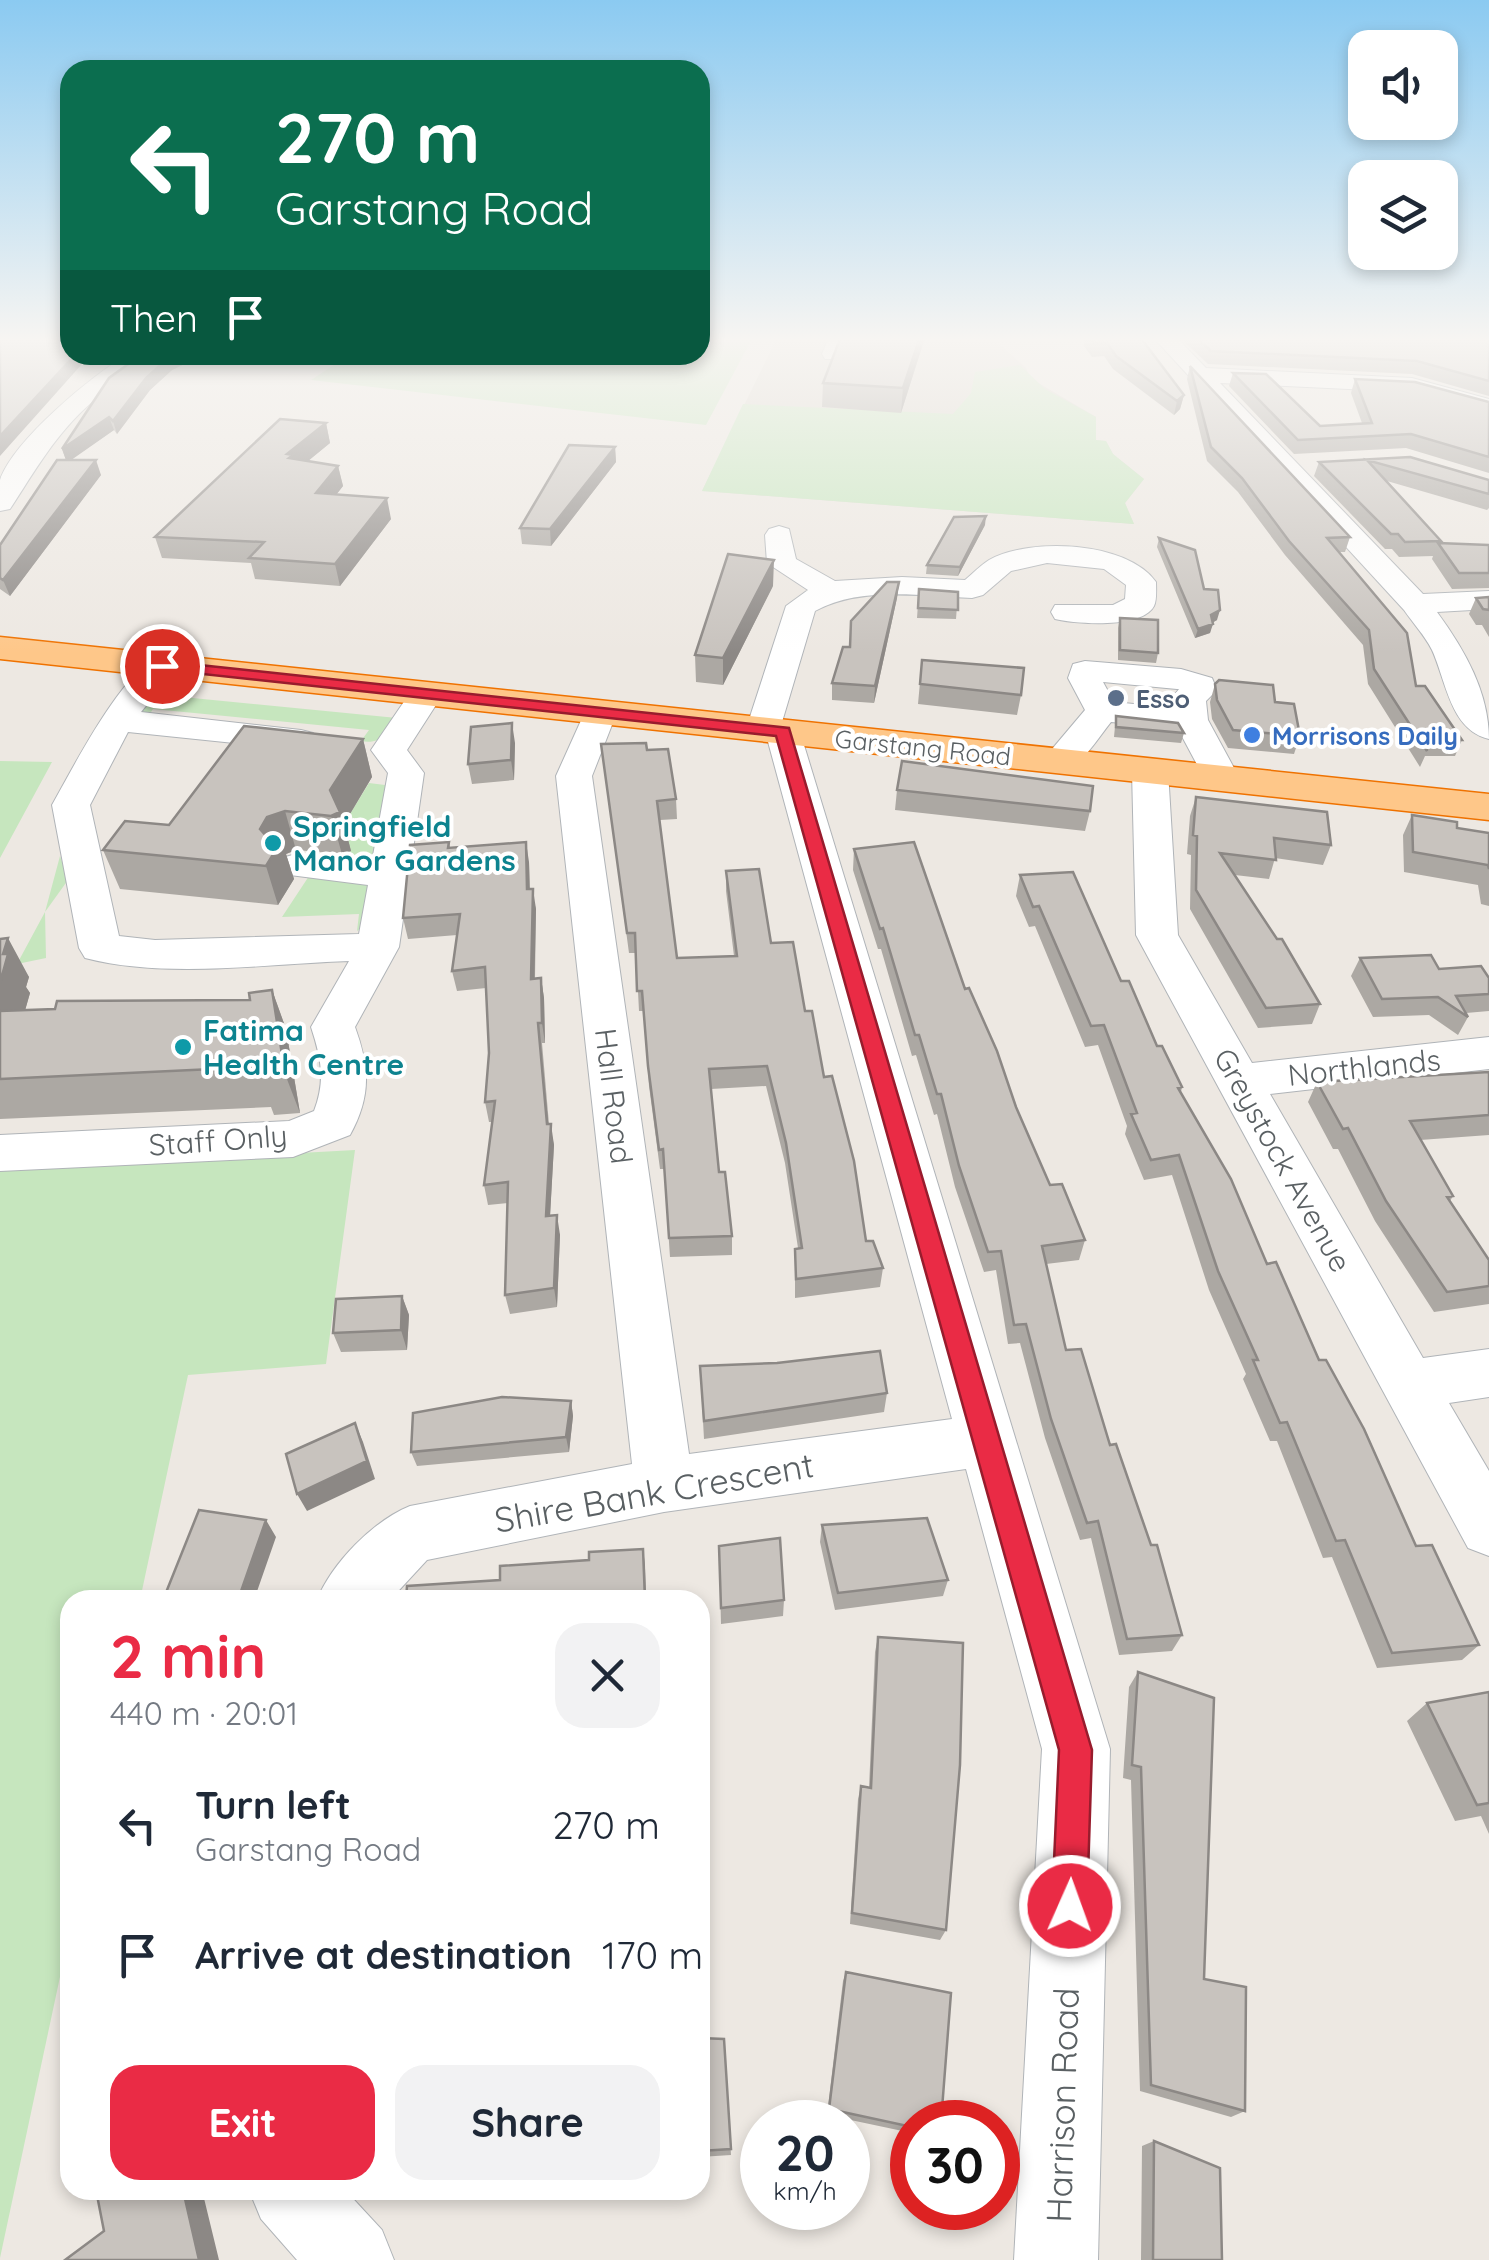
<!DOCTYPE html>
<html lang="en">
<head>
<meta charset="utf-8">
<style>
  :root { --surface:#fff; --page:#f2f2f3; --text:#1f2937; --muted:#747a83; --accent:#ea2b45 }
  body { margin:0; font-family:Quicksand,sans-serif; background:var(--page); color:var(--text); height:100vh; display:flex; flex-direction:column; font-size:38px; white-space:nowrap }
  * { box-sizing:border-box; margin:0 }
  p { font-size:32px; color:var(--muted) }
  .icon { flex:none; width:55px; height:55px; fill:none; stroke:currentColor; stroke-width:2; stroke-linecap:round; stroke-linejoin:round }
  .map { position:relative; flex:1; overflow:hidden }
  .side { position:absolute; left:60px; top:1590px; width:650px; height:610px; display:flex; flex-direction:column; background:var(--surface); border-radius:30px; box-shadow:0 5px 15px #0003 }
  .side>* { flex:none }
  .banner { position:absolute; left:60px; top:60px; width:650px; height:305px; border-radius:30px; box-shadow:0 5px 15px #0003; background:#0b6e4f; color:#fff; overflow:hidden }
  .buttons { position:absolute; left:1348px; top:30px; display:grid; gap:20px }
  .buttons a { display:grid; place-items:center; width:110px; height:110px; border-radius:20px; background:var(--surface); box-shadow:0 5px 15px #0003; font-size:50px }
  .speed { position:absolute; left:740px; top:2100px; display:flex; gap:20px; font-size:50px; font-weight:700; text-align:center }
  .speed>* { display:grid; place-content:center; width:130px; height:130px; border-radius:50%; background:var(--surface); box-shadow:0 5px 15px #0003; line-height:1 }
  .speed small { font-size:25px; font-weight:400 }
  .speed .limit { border:15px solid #d22; background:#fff; color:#111 }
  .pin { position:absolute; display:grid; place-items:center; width:85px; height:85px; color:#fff; margin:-42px; border:5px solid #fff; border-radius:50%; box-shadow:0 2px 10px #0007 }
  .me { position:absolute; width:110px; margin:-55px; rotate:2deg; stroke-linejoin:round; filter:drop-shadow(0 0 8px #0008) }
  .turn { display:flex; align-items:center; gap:35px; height:210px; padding:0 50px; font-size:45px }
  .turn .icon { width:130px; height:130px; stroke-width:2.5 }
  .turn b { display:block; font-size:70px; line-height:85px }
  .then { display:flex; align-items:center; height:95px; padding:0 50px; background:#0003; gap:20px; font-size:38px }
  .round { display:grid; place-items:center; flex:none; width:105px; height:105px; border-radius:30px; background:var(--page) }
  .summary { display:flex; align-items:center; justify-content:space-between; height:170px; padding:0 50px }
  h1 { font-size:60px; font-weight:700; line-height:75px; color:var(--accent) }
  .cta { display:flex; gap:20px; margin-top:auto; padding:20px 50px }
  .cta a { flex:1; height:115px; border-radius:30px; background:var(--accent); color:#fff; font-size:40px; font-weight:700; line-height:115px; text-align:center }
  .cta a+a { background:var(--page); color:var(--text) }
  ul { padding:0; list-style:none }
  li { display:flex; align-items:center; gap:30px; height:130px; padding:0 50px }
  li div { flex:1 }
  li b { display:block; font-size:38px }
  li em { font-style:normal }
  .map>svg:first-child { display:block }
  .education { fill:#ddd8d0 }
  .green { fill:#c6e6be }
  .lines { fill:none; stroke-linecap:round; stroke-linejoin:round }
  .minor-casing { stroke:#b0b4b8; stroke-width:2 }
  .highway-casing { stroke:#ef7200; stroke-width:3 }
  .minor { fill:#fff; fill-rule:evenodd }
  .highway { fill:#fec789; fill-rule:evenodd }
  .wall { fill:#aca8a3 }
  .shaded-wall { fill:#8c8885 }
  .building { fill:#c8c3be; stroke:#8c8885; stroke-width:2.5 }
  .route { fill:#ea2b45; stroke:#981c2d; stroke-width:2.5 }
  .service-dot { fill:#5c6f8a; stroke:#fff; stroke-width:4 }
  .shop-dot { fill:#3f7fe0; stroke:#fff; stroke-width:4 }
  .culture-dot { fill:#0f9aa8; stroke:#fff; stroke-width:4 }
  .labels { text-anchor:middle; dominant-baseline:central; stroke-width:8; stroke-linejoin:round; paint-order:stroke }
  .far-service-label { font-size:25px; font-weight:bold; fill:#4e5e75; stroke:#fff; text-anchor:start }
  .far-shop-label { font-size:25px; font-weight:bold; fill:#366cbe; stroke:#fff; text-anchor:start }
  .far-street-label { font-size:25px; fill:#5a6063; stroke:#fff }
  .culture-label { font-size:30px; font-weight:bold; fill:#0d838f; stroke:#fff; text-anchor:start }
  .street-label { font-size:30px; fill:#5a6063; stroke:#fff }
  .near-street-label { font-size:35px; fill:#5a6063; stroke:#fff }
</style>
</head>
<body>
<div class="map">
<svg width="1489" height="2260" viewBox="0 0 1489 2260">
  <rect width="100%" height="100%" fill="#ede8e2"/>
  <!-- education -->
  <path class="education" d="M774 337H982L996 341 1026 368 1030 378 1096 417V440L1106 441 1113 454 1144 479 1125 503 1134 524 702 491 775 342Z"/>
  <!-- green -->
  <path class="green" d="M700 337H753L706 425 311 380 349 355H700Z
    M1020 365 1045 389 1096 417V440L1106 441 1113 454 1144 479 1125 503 1134 524 702 491 743 404 953 414 971 393 975 372Z
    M152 694 397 718C386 733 381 745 361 741L369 730 153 709 146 720 135 718Z
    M0 761 52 762 0 858Z
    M369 783 393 786 384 869 334 858 346 853 335 838Z
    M60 856 68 880 45 912 46 958 17 964 45 912Z
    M311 873 382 879 375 917 357 931 359 914 282 917Z
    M355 1150 326 1364 188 1375 140 1600H70V1930L0 2258V1169Z"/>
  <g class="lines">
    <!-- minor casing -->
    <g class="minor-casing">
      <path id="minor" d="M829 337H851L841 359H825L822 354Z
        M1153 337H1176L1206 368 1412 378 1489 399V413L1411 392 1220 383 1423 594 1489 591V609L1437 612C1465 650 1489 693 1489 739 1450 730 1446 680 1432 650 1425 636 1413 623 1404 610Z
        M127 355H155C139 373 111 385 92 402 56 433 35 471 10 509L0 511C0 502 0 488 0 480 13 441 92 375 127 355Z
        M779 526 789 529 796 559 835 581 902 577 965 580C973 573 981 565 989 560 1030 537 1127 541 1156 582 1156 589 1157 600 1154 606 1142 629 1076 624 1055 619L1051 612 1055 605H1113L1125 599 1126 585 1104 569 1047 563 1011 571 983 595 972 598C922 596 860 586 815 611L782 722 795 725 800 732 1110 1749 1098 2260H1014L1042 1749 966 1469 664 1512 427 1560 390 1600H317C332 1563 373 1521 410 1506L632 1464 556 776 588 705H612L617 712 592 776 689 1454 952 1419 767 738 751 736 746 729 786 606 808 590 767 563 765 535 769 529Z
        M162 656 174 659 178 666 141 712 301 730 313 733 318 740 313 747 301 750 128 732 90 805 119 936 155 940 359 934 368 885 282 874 276 866 282 858 296 854 372 861 388 773 371 750 414 687H438L443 694 407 750 424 773 399 947 355 1027C370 1068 371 1097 350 1135L293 1157 0 1171V1135L289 1121 314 1111C326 1080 321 1058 311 1027L349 961C266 964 165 979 85 958L79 948 52 805C72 770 124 666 162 656Z
        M1085 661 1181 669 1212 678 1217 690 1206 701 1208 720 1240 779 1235 787 1222 790 1209 787 1178 729 1111 722C1093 744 1078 776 1047 769L1042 761 1085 710 1068 678 1073 664ZM1103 682 1177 689H1179L1172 698 1173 708 1114 702Z
        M1150 760 1163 763 1168 771 1178 935 1252 1063 1489 1037V1069L1270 1094 1423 1358 1489 1349V1397L1449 1403 1489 1471V1556L1468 1548 1136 935 1132 771 1137 763Z
        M249 2190H345L382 2230 394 2260H297L261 2219Z"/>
    </g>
    <!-- highway casing -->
    <g class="highway-casing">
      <path id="highway" d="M0 637 1489 794V820L0 659Z"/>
    </g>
    <!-- minor -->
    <use href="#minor" class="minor"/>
    <!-- highway -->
    <use href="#highway" class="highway"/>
  </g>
  <!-- wall -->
  <path class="wall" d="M846 337H937L936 339 925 338 901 413 822 407 823 383Z
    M1083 337H1140L1184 395 1180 409 1174 415 1113 369 1104 356 1092 357 1084 346Z
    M1179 337H1489V396L1412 374 1208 364Z
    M141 355H203L172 370 150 390 117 434 114 430 70 460 101 475 10 596 0 589V545L66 460 62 449Z
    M1190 366 1350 537 1345 552H1338L1416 686 1462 740 1455 756H1425L1420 767 1368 684 1363 645 1285 555 1238 492 1207 461 1187 379Z
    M1233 373 1320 426 1362 423 1351 393 1355 379 1489 402V473L1406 448 1294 454 1229 386Z
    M326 423 330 443 308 461 338 466 343 486 336 495 391 519 340 586 255 579 251 563 162 558 155 537Z
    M615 447 616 462 551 546 522 544 520 528Z
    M1410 457 1489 480V508L1487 510 1387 481 1441 541 1440 543 1489 545V588L1452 589 1432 559 1433 556 1399 557 1392 549H1385L1314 476 1319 462Z
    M985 525 958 576 926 574 927 565Z
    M1159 538 1204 589 1217 620 1212 623 1210 633 1195 638 1157 547Z
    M899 582 897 598 874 703 832 700V683Z
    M773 586 723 685 696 682 695 655Z
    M919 589 958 592 956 619 917 618Z
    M1489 597V637L1482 625H1476L1469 614 1476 598Z
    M1120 618 1158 653 1156 663 1118 660V628Z
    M922 660 1021 695 1017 715 918 704Z
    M1215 684 1275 702 1300 736 1294 754 1228 748 1212 719 1210 702Z
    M1116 716 1184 733 1181 743 1114 737Z
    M363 739 372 777 344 824 351 851 342 854 296 850 286 854 294 879 278 905 120 889 103 850 169 825Z
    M515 743 514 780 472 784 468 764Z
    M601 744 647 750 676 799 677 819 660 820 677 958 734 956 726 891V871L771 943 805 1011 866 1241 883 1268 880 1287 795 1298V1249L798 1248 785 1163 766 1086 711 1089 719 1172 732 1236V1255L670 1257 664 1169H660L649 1086 644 1011H639L636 953H629Z
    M897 790 1090 811 1085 831 895 810Z
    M1196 797 1331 845 1323 865 1275 858 1269 879 1235 875 1320 1004 1312 1024 1258 1028 1190 909 1191 855 1187 854 1190 816Z
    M1412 815 1457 828 1489 833V906L1481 904 1478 885 1404 872 1403 835Z
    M449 842 450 848 529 862 530 889 536 909 535 979 541 978 544 998 545 1043H542L549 1124 554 1145 550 1215 560 1235 557 1307 510 1314 505 1295 508 1203 488 1205 484 1185 492 1122H489L485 1102 489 1053 486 988 457 991 452 971 457 935 408 939 403 918Z
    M854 849 965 989 1050 1185 1085 1240 1079 1260 1046 1264 1066 1350 1110 1445 1182 1635 1172 1651 1119 1655 1091 1538 1080 1540 1045 1438 1020 1343 1008 1344 996 1270 984 1272 955 1187 937 1114 934 1115 916 1055 912 1056 881 949H878L853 870Z
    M1020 875 1121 981 1157 1046 1182 1087 1181 1092 1267 1264 1416 1546 1479 1645 1462 1660 1377 1668 1332 1557 1323 1558 1277 1441H1270L1243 1379 1246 1374 1209 1290 1172 1175 1144 1180 1125 1134 1127 1126 1098 1045 1085 1047 1035 926 1029 927 1016 896Z
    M0 939 29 977 26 987 30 993 25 1010 250 1000 272 990 286 1029 300 1113 274 1115 271 1107 0 1119Z
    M1360 958 1439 969 1489 978V1011L1466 1013 1468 1017 1458 1035 1429 1015 1373 1017 1351 976Z
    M1489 1072V1135L1420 1140 1453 1196 1450 1201 1489 1260V1304L1434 1312 1375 1221 1338 1149H1333L1308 1102 1317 1082Z
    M402 1296 409 1315 407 1350 341 1352 333 1333Z
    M700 1366 887 1393 884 1412 704 1439Z
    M571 1401 573 1416 569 1452 417 1466 411 1452Z
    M822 1525 948 1580 943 1596 835 1610 820 1542Z
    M719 1546 784 1600 783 1616 721 1624Z
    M878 1637 946 1930 940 1940 850 1924 858 1799 861 1786 869 1788 875 1652Z
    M1138 1672 1204 1979 1245 2111 1231 2117 1140 2091 1131 1780 1123 1778 1129 1687Z
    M1489 1692V1834L1481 1816 1455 1821 1407 1721 1427 1703Z
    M846 1972 912 2122V2133L827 2115 843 1981Z
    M700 2039H724L731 2155 700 2157Z
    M1154 2141 1222 2260H1141L1142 2146Z"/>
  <!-- shaded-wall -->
  <path class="shaded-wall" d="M920 337H925L901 413 903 388Z
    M75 355H90L0 456V436Z
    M175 355H203L172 370 150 390 117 434 113 421 146 378 168 358Z
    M1184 395 1180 409 1174 415 1177 401Z
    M109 417 114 430 67 463 62 449Z
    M326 423 330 443 297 470 287 454Z
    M615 447 616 462 551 546 550 529Z
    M96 460 101 475 10 596 3 580Z
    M338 466 343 486 321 514 316 493Z
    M387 498 391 519 340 586 335 564Z
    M986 516 985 525 958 576 960 567Z
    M774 560 773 586 723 685V658Z
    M899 582 897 598 874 703 875 686Z
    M1220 610 1217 620 1208 625 1211 615Z
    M1213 624 1210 633 1195 638 1198 629Z
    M512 723 515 743 514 780 511 760Z
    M363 739 372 777 344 824 351 851 342 854 331 816 330 790Z
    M285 811 296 850 286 854 294 879 278 905 266 866 260 829 267 817Z
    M526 842 529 862 530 909 527 889Z
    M533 889 536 909 534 999 531 979Z
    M8 938 29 977 26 987 30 993 14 1050 0 1025V983L3 954Z
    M541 978 544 998 545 1043 542 1023Z
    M272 990 286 1029 300 1113 285 1074Z
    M538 1023 550 1140 551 1124 554 1145 549 1235 546 1216 547 1124Z
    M557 1215 560 1235 557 1307 554 1288Z
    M402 1296 409 1315 407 1350 401 1330Z
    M571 1401 573 1416 569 1452 566 1437Z
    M355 1423 363 1442 375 1479 307 1511 297 1494Z
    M266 1520 276 1537 254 1600H238Z
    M643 1549 645 1565 646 1600H645Z
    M183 2190H202L219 2260H199Z"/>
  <!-- building -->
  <path class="building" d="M0 337H70V355H75L0 436Z
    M846 337H920L903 388 823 383 840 339Z
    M1089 337H1140L1184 395 1177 401 1116 356 1107 343H1094Z
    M1196 337H1489V381L1417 361 1211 351Z
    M141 355H175L168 358 146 378 113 421 109 417 62 449 109 378Z
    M1190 366 1350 537 1327 538 1407 633 1416 686H1425L1462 740H1425L1427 751 1374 669 1369 630 1289 541 1242 478 1211 447Z
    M1233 373 1266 374 1320 426 1372 423 1355 379 1415 382 1489 402V457L1411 434 1298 440Z
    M280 419 326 423 287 454 293 455 289 458 338 466 316 493 387 498 335 564 249 558 264 542 155 537Z
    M569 445 615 447 550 529 520 528Z
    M1410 457 1489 480V494L1367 460 1441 541 1405 542 1398 534H1391L1319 462Z
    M57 460H96L3 580 0 578V545Z
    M986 516 960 567 927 565 954 517Z
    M1159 538 1195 550 1204 589 1218 590 1220 610 1211 615 1213 624 1198 629Z
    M1438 543 1489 545V573H1459Z
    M728 554 774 560 723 658 695 655Z
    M887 582H899L875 686 832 683 843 647H850L851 621Z
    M919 589 958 592V610L918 608Z
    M1489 597V610L1483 609 1476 598Z
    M1120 618 1158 620V653L1120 650Z
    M922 660 1024 668 1021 695 920 684Z
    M1219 680 1273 685 1275 702 1294 704 1300 736 1233 730 1217 700 1215 684Z
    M1116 716 1178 723 1184 733 1116 727Z
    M512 723 511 760 468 764 471 727Z
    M244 726 363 739 330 790 340 812 331 816 285 811 267 817 260 829 269 839 282 840 266 866 103 850 125 821 169 825Z
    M646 743 647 750 668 749 676 799 657 801 677 958 737 956 726 871 759 869 771 943 793 942 805 1011H812L824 1077 832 1076 854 1161 866 1241H873L883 1268 796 1279 795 1249 802 1248 786 1143 767 1066 709 1069 719 1172H725L732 1236 669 1238 663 1149 659 1150 648 1066 642 991H637L635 933H627L601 744Z
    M902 761 1093 786 1090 811 897 790Z
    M1196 797 1327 812 1331 845 1274 838 1276 860 1220 853 1277 939H1282L1320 1004 1266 1008 1196 890 1197 836 1193 835Z
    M1412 815 1457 822V828L1489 833V869L1488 865 1413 852Z
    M449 842 448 848 526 842 527 889H533L531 979 541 978 542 1023H538L547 1124H551L546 1216 557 1215 554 1288 505 1295 508 1182 484 1185 495 1101 485 1102 489 1053 485 967 452 971 460 914 403 918 410 845Z
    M914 842 965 989 969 988 997 1051 1016 1107 1050 1185 1062 1184 1085 1240 1042 1246 1066 1350 1081 1349 1110 1445 1116 1444 1151 1545H1157L1182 1635 1127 1639 1098 1521 1087 1523 1051 1419 1026 1324 1014 1325 1001 1251 988 1252 959 1166 941 1094H937L919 1035H915L883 928 880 929 854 849Z
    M1073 872 1121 981H1129L1157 1046H1162L1182 1087 1178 1088 1231 1179 1267 1264 1276 1262 1319 1360H1326L1364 1429 1416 1546 1432 1545 1479 1645 1392 1653 1345 1540 1336 1541 1287 1422 1280 1423 1253 1360H1258L1218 1271 1179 1155 1151 1160 1131 1114 1137 1113 1104 1025 1091 1026 1039 906 1033 907 1020 875Z
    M8 938 3 954H8L0 983V939Z
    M1431 955 1439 969 1481 966 1489 978V994L1456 996 1468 1017 1438 997 1382 999 1360 958Z
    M272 990 285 1074 259 1076 258 1067 0 1079V1011L55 1009 57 1001 250 1000 249 993Z
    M1489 1072V1115L1410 1121 1453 1196 1447 1197 1489 1260V1286L1447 1292 1386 1201 1348 1128 1343 1129 1317 1082Z
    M402 1296 401 1330 333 1333 336 1299Z
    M880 1351 887 1393 704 1421 700 1366 777 1363Z
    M502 1397 571 1401 566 1437 411 1452 413 1413Z
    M355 1423 367 1461 297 1494 286 1454Z
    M199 1510 266 1520 238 1600H163Z
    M927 1518 948 1580 838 1593 822 1525Z
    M780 1538 784 1600 721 1608 719 1546Z
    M643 1549 645 1600H406L407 1586 500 1580V1566L589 1560V1552Z
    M878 1637 963 1643 960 1765 946 1930 852 1913 861 1786 871 1788Z
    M1138 1672 1214 1698 1204 1979 1246 1987 1245 2111 1151 2085 1141 1767 1132 1765Z
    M1489 1692V1803L1477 1805 1427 1703Z
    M846 1972 951 1993 941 2122H912V2127L829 2109Z
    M700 2038 724 2039 731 2149 700 2151Z
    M1154 2141 1220 2168 1222 2260H1153Z
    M96 2190H183L199 2260H65L104 2231Z"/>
  <!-- sky -->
  <linearGradient id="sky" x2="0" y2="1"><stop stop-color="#8bcaf1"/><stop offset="0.52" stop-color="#f7f5f2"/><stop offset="1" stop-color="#f7f5f2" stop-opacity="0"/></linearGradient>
  <rect width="1489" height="653" fill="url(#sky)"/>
  <!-- route -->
  <path class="route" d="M162 661 789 728 1092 1750 1087 1906 1082 1919 1070 1924 1057 1919 1052 1906 1059 1750 776 736 156 669V662Z"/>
  <!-- markers -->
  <circle class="service-dot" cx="1116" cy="698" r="10"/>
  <circle class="shop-dot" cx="1252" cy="735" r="10"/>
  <g class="culture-dot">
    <circle cx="273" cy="843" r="10"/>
    <circle cx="183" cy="1047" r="10"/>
  </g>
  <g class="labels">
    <!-- far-service labels -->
    <g class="far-service-label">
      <text x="1136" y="698">Esso</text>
    </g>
    <!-- far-shop labels -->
    <g class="far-shop-label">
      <text x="1272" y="735">Morrisons Daily</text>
    </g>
    <!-- far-street labels -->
    <g class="far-street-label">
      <text transform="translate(923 747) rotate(6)">Garstang Road</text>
    </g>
    <!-- culture labels -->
    <g class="culture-label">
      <text x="293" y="826">Springfield<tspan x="293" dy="34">Manor Gardens</tspan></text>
      <text x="203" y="1030">Fatima<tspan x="203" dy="34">Health Centre</tspan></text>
    </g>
    <!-- street labels -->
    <g class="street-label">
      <text transform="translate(1364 1067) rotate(-6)">Northlands</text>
      <text transform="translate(614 1096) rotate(83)">Hall Road</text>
      <text transform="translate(218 1140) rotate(-4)">Staff Only</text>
      <text transform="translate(1283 1160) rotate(61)">Greystock Avenue</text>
    </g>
    <!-- near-street labels -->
    <g class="near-street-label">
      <text transform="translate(654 1492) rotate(-10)">Shire Bank Crescent</text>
      <text transform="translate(1062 2105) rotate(-88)">Harrison Road</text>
    </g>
  </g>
</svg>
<div class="buttons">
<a><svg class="icon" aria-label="sound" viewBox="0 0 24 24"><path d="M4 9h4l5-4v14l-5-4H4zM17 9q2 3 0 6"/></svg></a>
<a><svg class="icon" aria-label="layers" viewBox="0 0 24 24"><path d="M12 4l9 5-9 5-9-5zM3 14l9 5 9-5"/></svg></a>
</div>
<div class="speed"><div>20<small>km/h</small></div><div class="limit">30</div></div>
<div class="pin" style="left:162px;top:666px;background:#d93025"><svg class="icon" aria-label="arrive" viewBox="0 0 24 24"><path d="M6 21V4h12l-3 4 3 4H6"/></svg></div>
<svg class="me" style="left:1070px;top:1906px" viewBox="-20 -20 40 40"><circle r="17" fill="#ea2b45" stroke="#fff" stroke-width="3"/><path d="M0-11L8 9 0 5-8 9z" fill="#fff"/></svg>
<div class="banner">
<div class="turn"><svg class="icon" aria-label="left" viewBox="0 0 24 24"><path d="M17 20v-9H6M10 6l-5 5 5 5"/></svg><div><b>270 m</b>Garstang Road</div></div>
<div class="then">Then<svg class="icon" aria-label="arrive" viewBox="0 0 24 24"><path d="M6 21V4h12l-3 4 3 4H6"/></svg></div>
</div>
<section class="side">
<div class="summary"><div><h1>2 min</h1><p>440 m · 20:01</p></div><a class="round"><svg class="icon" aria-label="close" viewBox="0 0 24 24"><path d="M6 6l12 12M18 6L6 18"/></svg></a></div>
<ul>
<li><svg class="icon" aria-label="left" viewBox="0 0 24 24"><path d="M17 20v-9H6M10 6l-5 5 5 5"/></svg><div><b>Turn left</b><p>Garstang Road</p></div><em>270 m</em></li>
<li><svg class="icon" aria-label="arrive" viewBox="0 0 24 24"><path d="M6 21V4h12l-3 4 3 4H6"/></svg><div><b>Arrive at destination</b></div><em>170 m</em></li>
</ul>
<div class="cta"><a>Exit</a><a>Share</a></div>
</section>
</div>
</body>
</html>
